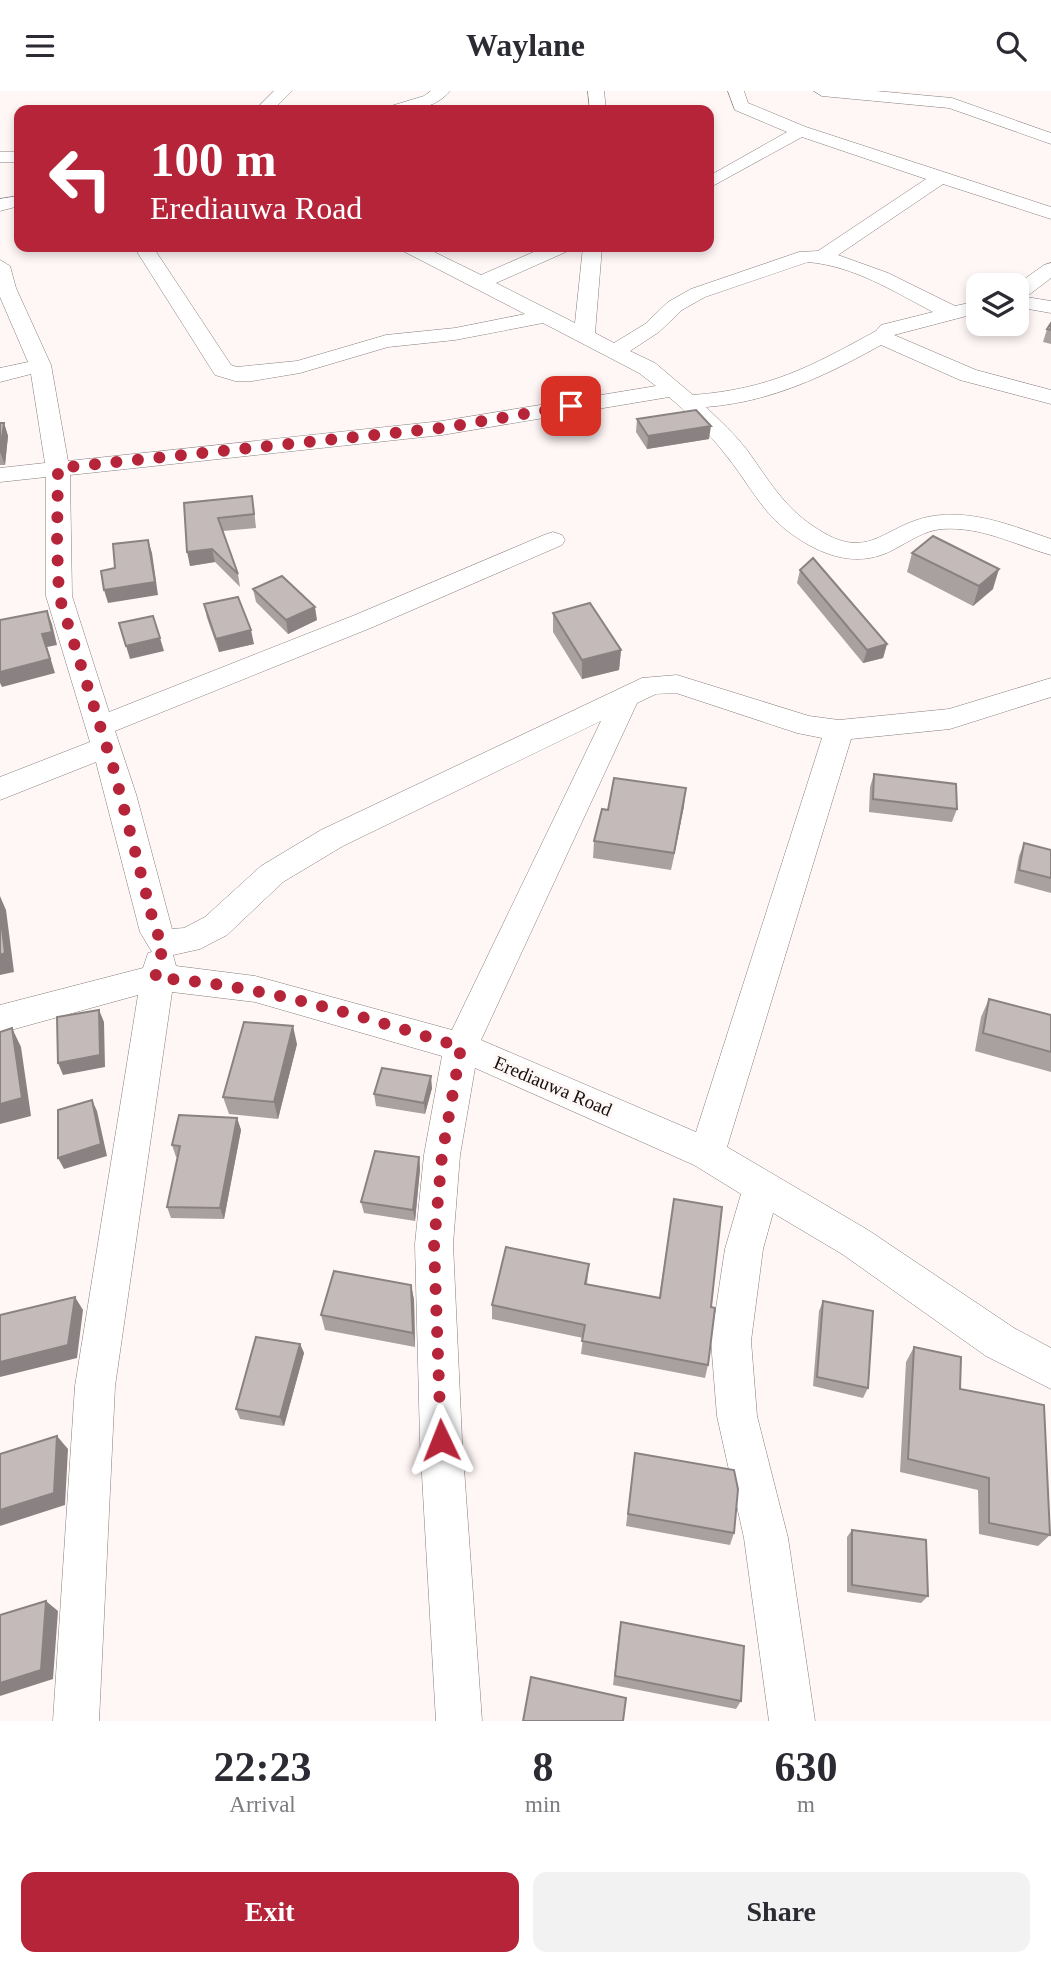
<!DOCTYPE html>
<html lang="en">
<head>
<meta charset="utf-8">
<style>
  :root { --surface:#fff; --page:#f2f2f3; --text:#2b2b33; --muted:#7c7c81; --accent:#b62439 }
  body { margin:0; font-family:"Times New Roman",serif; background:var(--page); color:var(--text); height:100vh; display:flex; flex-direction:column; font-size:26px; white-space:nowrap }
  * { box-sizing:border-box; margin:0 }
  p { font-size:23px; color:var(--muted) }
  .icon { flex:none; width:38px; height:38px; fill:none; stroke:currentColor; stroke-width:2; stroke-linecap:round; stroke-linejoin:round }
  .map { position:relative; height:1630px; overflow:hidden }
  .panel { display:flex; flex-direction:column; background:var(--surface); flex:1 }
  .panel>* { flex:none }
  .guide { position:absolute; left:14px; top:14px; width:700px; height:147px; border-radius:14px; box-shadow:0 4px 10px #0003; background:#b62439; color:#fff; overflow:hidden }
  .controls { position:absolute; left:966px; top:182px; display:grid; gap:14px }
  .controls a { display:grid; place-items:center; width:63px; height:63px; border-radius:14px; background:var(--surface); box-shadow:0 4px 10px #0003; font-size:35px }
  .pin { position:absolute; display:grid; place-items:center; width:60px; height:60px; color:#fff; margin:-30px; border-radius:14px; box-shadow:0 4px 10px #0006 }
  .me { position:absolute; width:77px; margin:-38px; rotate:358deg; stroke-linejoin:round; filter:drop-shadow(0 0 5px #0008) }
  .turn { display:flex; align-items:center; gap:24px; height:147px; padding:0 21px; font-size:32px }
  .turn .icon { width:91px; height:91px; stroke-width:2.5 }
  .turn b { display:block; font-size:49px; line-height:60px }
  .eta { display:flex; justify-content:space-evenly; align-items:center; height:119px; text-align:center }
  .eta b { font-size:42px; font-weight:700; line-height:49px }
  .action { display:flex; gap:14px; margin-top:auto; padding:14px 21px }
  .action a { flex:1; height:80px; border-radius:14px; background:var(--accent); color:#fff; font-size:28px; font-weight:700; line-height:80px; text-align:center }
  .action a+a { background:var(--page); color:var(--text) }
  header { display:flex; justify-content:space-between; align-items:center; height:91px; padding:0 21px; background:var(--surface); font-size:32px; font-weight:700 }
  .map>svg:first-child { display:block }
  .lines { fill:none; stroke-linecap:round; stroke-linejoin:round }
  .minor-casing { stroke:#877d7d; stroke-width:1 }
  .minor { fill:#fff; fill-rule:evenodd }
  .wall { fill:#a9a0a0 }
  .shaded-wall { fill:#8a8282 }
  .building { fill:#c5baba; stroke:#8a8282; stroke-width:2 }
  .route { stroke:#b62439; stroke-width:12; stroke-dasharray:0 21.6 }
  .labels { text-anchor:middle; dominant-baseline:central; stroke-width:6; stroke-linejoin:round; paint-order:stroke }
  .street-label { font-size:19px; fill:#141110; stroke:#fff6f6 }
</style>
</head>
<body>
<header><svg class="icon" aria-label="menu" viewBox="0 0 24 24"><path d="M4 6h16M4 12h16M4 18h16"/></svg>Waylane<svg class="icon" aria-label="search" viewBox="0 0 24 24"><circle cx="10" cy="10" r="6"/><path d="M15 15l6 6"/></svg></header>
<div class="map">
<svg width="1051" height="1630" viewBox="0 0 1051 1630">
  <rect width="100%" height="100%" fill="#fff6f6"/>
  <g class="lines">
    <!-- minor casing -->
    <g class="minor-casing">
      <path id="minor" d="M274 0H292L273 19H255Z
        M431 0H450C435 18 411 20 389 19L391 15 424 5Z
        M588 0H604L606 19H590Z
        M728 0H744L748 12 806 36 1051 116V128L943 93 838 164 888 182 955 215 978 210V222L894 244 976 279 1051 299V313L960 289 881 254C825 285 771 311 706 316 720 330 735 343 747 359 768 388 783 415 813 435 873 477 884 428 942 424 979 421 1016 436 1051 448V464C1015 454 981 435 942 438 923 440 910 450 893 459 855 479 817 463 785 438 759 417 746 388 725 363 709 342 689 323 669 306L442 344 70 384 72 505 109 621 355 524 544 444 553 441 562 444 565 449 562 454 373 536 115 640 136 703 172 838 184 837 205 826 261 775 321 739 642 587 677 584 809 625 839 629 949 618 1051 587V606L950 638 851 648 727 1056 868 1139 1014 1237 1051 1257V1298L986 1265 842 1163 773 1122 763 1158 751 1250 757 1325 788 1447 815 1630H769L744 1447 717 1325 711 1250 725 1158 741 1103 694 1074 475 977 460 1064 453 1153 462 1349 482 1630H436L420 1349 415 1153 424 1064 442 965 255 911 172 901 115 1295 99 1630H53L75 1295 138 904 0 942V914L143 877 148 862 152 861 140 841 96 671 0 709V686L90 651 46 505V386L0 391V377L45 372 31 283 0 291V277L28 271 0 206V169L10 175 16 197 51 274 68 370 442 330 656 295 639 282 543 232 455 249 388 256 300 282 252 290H235L215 284 134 156H153L231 274 237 276 297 270 386 244 455 237 525 223 403 160 401 156H424L481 184 545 156H570L568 160 496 192 575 232 583 156H602L595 242 614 252 645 233 668 211 691 198 799 161 818 160 926 88 802 46 709 97V85L787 41 735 19ZM808 171C854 175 893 200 933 221L881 234 876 240C810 276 770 298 693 304L655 272 630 260 659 241 682 219 705 206ZM676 602 797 642 822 647 696 1041 481 949 637 612 656 603ZM601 630 452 939 255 885 176 875 173 864 200 858 227 844 283 791 343 755Z
        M814 0H876L952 7 1051 42V53L949 17 822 5Z
        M0 61H19V71H0Z
        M19 105V115L0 120V108Z
        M1051 172V187L1026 206 1051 210V222L1017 216 1016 194 1044 174Z"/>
    </g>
    <!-- minor -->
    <use href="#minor" class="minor"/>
  </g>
  <!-- wall -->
  <path class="wall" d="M1051 232V253L1043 251 1047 238Z
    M637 328 709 348 647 358 636 341Z
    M0 332H4L8 345 5 374H0Z
    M184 412 254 418 256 437 223 440 238 483 240 496 215 471 190 475Z
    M912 462 993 498 973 515 907 481Z
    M800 479 887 553 883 567 863 572 797 492Z
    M253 498 317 529 288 543 256 511Z
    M204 513 254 553 219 561 207 527Z
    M553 522 621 559 619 579 582 588 553 541Z
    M874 683 957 718 952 731 869 721 870 696Z
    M684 715 671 779 593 767 594 750 608 719Z
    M1024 752 1051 759V802L1014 792 1019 765Z
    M989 908 1051 924V981L975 960 981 926Z
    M297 953 278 1028 229 1023 223 1006Z
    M432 997 425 1023 376 1015 374 1003Z
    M237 1027 241 1039 224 1128 171 1127 167 1116 178 1066H176L172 1054Z
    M419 1066 420 1078 415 1130 364 1122 361 1111Z
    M674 1108 711 1216 708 1274 705 1287 581 1263 583 1247 492 1228V1214L589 1173 587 1194 659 1207Z
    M411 1194 414 1209 415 1256 325 1239 321 1224Z
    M823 1210 868 1297 863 1307 813 1295 819 1220Z
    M300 1253 304 1262 284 1335 240 1328 236 1318Z
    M914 1256 960 1298 1050 1444 1038 1455 979 1443 978 1399 900 1381 906 1271Z
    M635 1362 734 1442 730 1454 626 1435Z
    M852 1439 928 1505 921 1512 847 1501V1446Z
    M621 1531 741 1610 736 1618 613 1594 619 1541Z"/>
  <!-- shaded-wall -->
  <path class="shaded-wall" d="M4 332 8 345 5 374 0 361Z
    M711 335 709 348 647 358 648 345Z
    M148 449 152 462 158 504 108 512 104 499Z
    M212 458 215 471 190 475 187 461Z
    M999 478 993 498 973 515 979 495Z
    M315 516 317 529 288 543 286 529Z
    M47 520 52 533 57 554 47 556 55 582 2 596 0 592V581L42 543Z
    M251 539 254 553 219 561 216 548Z
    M160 547 164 560 130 568 126 555Z
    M887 553 883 567 863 572 867 559Z
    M621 559 619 579 582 588V569Z
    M686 697 684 715 671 779 674 762Z
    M0 805 6 819 14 881 0 884Z
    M99 919 104 931 105 976 63 984 58 972Z
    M293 935 297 953 278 1028 274 1011Z
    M12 937 21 956 31 1025 0 1033V1013Z
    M431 985 432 997 425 1023 424 1012Z
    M92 1009 97 1020 107 1065 64 1078 58 1067Z
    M237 1027 241 1039 224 1128 220 1117Z
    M419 1066 420 1078 415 1130 413 1119Z
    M411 1194 414 1209 415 1256 413 1242Z
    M75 1206 83 1219 77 1267 0 1286V1271Z
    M300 1253 304 1262 284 1335 280 1326Z
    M57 1345 68 1358 65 1414 0 1435V1419Z
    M46 1510 58 1520 53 1588 0 1605V1592Z"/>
  <!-- building -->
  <path class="building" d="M1051 232V239L1047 238Z
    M696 319 711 335 648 345 637 328Z
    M0 332H4L0 361Z
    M252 405 254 423 218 427 238 483 212 458 187 461 184 412Z
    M933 445 999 478 979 495 912 462Z
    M148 449 155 491 104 499 101 480 115 477 113 453Z
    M813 467 887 553 867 559 800 479Z
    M282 485 315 516 286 529 253 498Z
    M238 506 251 539 216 548 204 513Z
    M590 512 621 559 582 569 553 522Z
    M47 520 52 541 42 543 50 568 0 581V529Z
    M153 525 160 547 126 555 119 532Z
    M874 683 956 693 957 718 873 708Z
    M614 687 686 697 674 762 594 750 602 718 608 719Z
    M1024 752 1051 759V787L1019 779Z
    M0 822 5 862 0 864Z
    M989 908 1051 924V961L983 942Z
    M99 919 100 964 58 972 57 926Z
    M244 931 293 935 274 1011 223 1006Z
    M12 937 22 1007 0 1013V941Z
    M382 977 431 985 424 1012 374 1003Z
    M92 1009 101 1053 58 1067V1019Z
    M179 1024 237 1027 220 1117 167 1116 180 1055 172 1054Z
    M375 1060 419 1066 413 1119 361 1111Z
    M674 1108 722 1116 711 1216 715 1217 708 1274 582 1250 585 1234 492 1214 506 1156 589 1173 585 1193 660 1207Z
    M334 1180 411 1194 413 1242 321 1224Z
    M75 1206 68 1254 0 1271V1224Z
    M823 1210 873 1220 868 1297 817 1286Z
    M256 1246 300 1253 280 1326 236 1318Z
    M914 1256 961 1266 960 1298 1044 1314 1050 1444 989 1432V1387L908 1368Z
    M57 1345 54 1402 0 1419V1363Z
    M635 1362 734 1379 738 1398 734 1442 628 1423Z
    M852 1439 926 1449 928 1505 852 1494Z
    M46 1510 41 1579 0 1592V1524Z
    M621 1531 744 1555 741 1610 615 1585Z
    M531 1586 626 1607 623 1630H523Z"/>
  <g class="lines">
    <!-- route -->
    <path class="route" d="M441 1349 434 1153 442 1064 461 956C360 925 261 893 155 887L164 852 156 841 114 679 59 505 57 453 58 377 442 337 571 315"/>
  </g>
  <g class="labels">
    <!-- street labels -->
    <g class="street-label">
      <text transform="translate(553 995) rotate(23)">Erediauwa Road</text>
    </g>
  </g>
</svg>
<div class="controls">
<a><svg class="icon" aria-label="layers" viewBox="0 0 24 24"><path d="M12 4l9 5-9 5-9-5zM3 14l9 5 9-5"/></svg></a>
</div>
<div class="pin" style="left:571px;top:315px;background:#d93025"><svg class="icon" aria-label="arrive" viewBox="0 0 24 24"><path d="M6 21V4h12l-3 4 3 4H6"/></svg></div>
<svg class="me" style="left:441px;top:1349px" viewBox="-20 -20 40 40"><path d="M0-17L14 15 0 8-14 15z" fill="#b62439" stroke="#fff" stroke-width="4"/></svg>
<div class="guide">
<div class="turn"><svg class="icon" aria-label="left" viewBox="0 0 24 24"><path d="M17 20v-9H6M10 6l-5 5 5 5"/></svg><div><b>100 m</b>Erediauwa Road</div></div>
</div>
</div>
<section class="panel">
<div class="eta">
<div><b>22:23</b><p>Arrival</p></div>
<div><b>8</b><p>min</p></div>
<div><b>630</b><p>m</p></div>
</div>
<div class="action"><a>Exit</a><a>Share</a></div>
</section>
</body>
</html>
